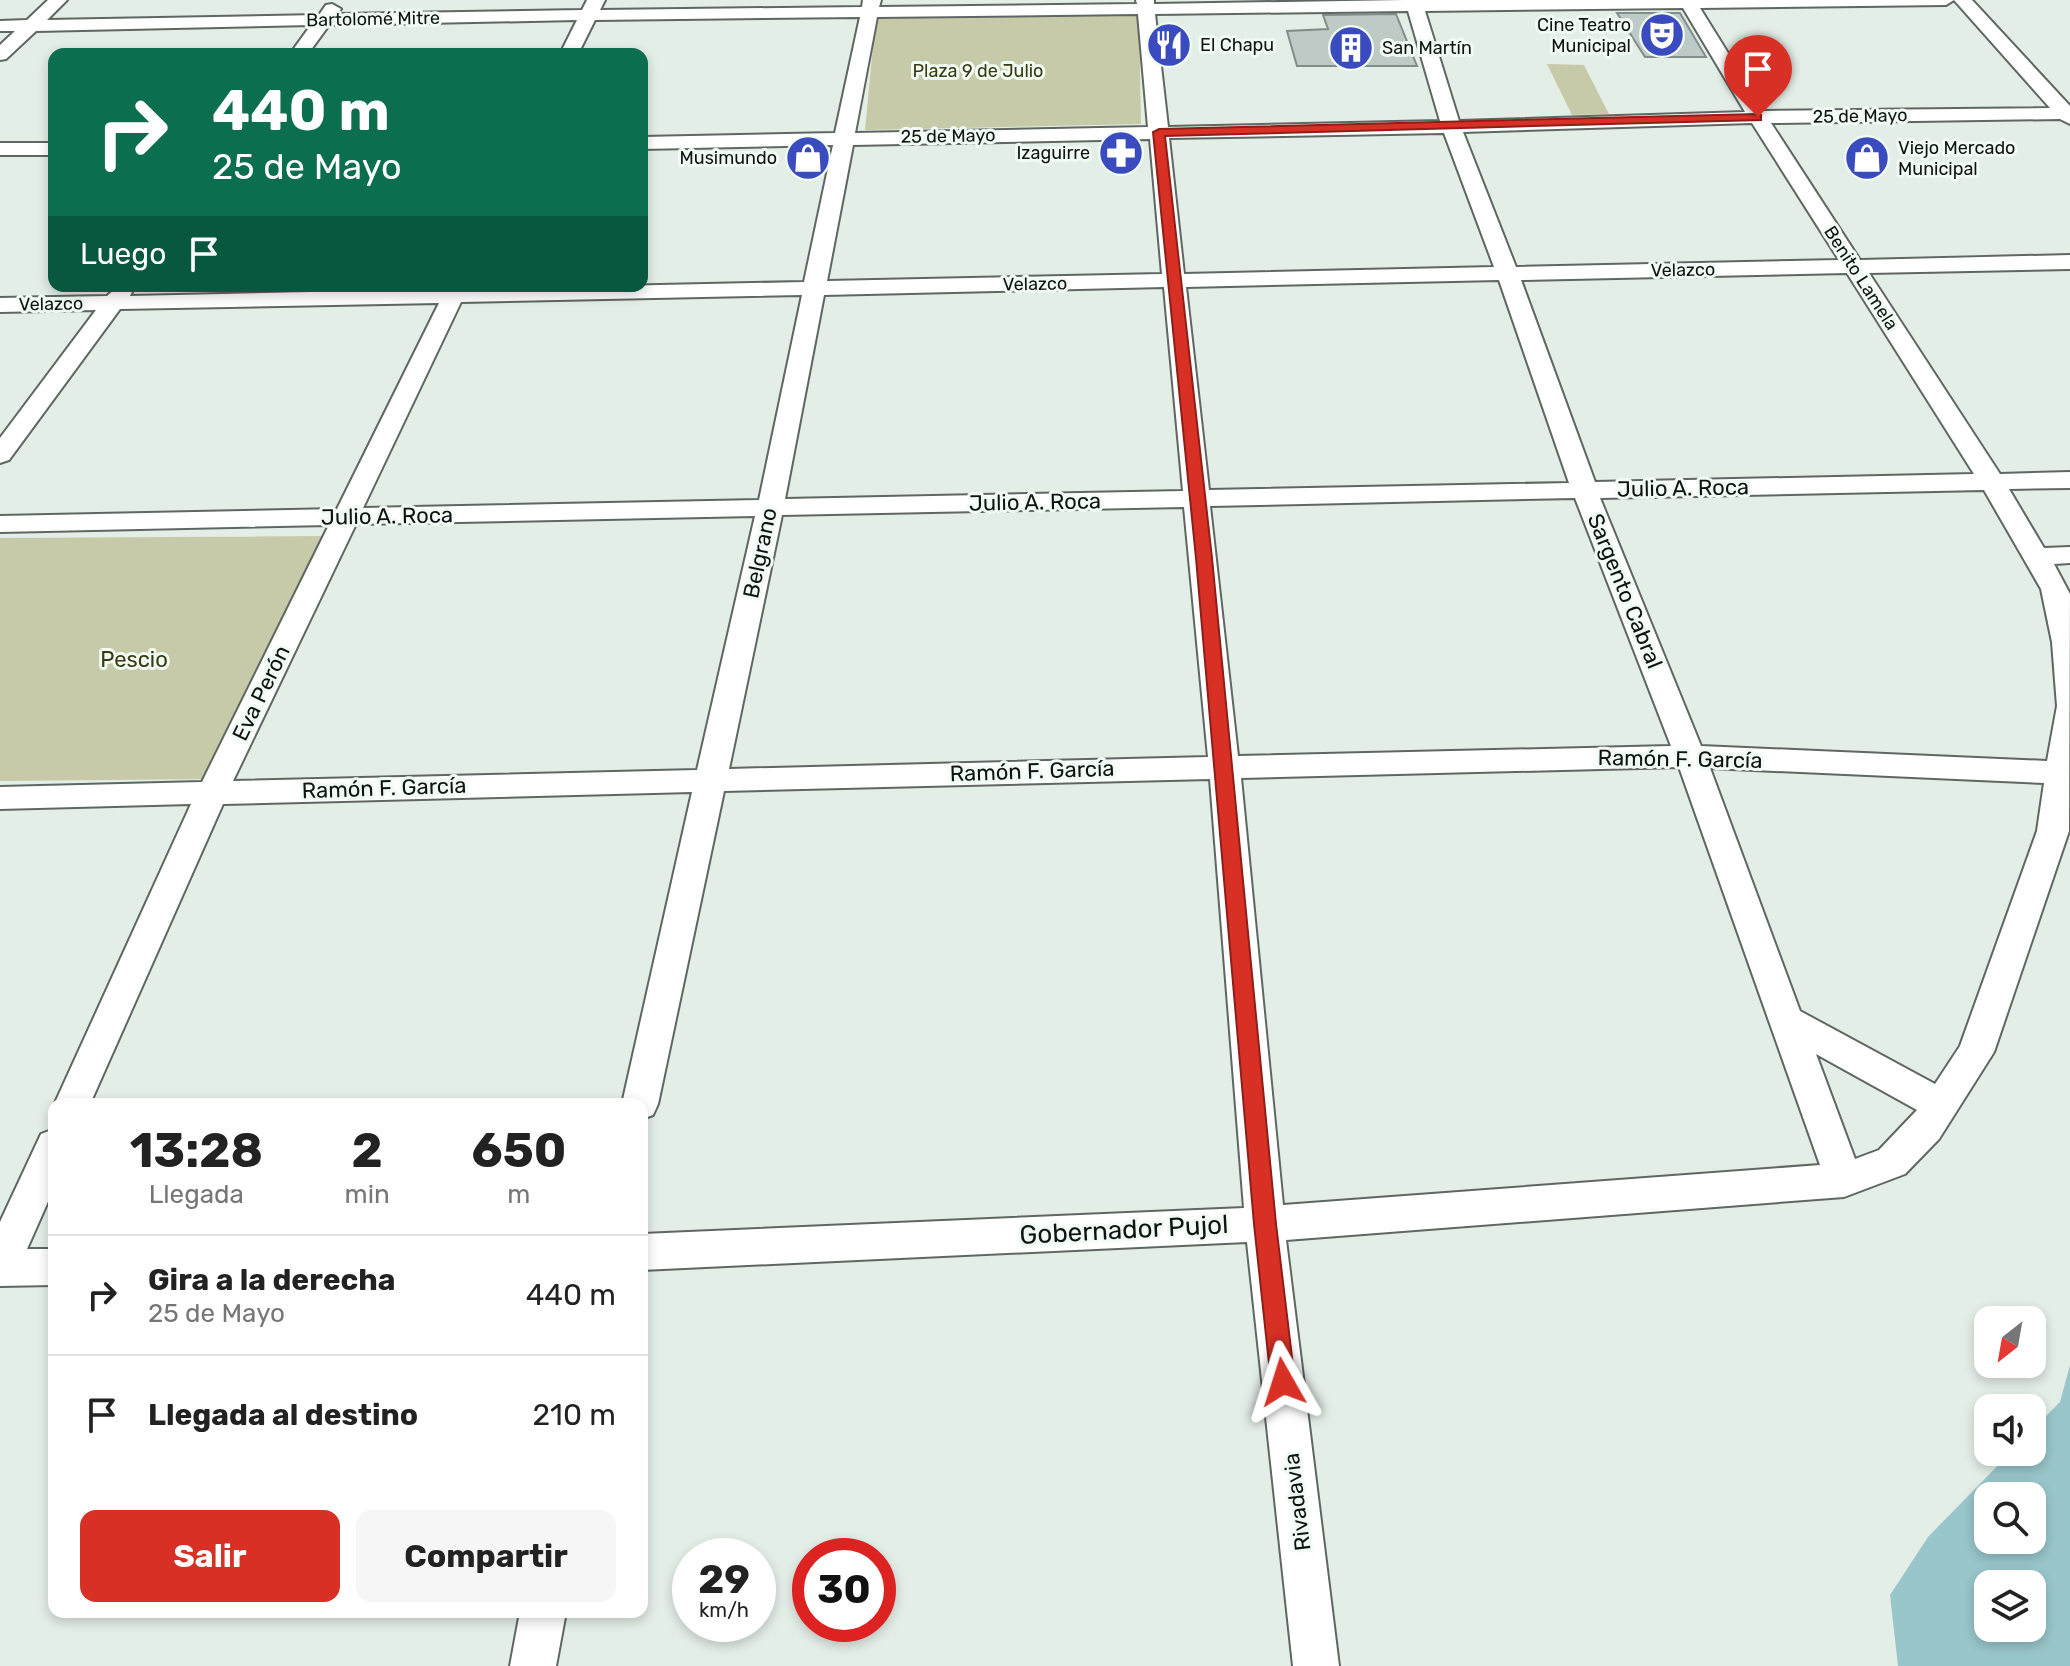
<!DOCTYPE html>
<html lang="es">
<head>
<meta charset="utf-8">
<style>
  :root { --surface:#fff; --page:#f6f6f6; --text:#222; --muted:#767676; --line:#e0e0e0; --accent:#d93025 }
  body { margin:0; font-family:Rubik,sans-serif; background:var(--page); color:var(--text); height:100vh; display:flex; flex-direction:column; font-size:30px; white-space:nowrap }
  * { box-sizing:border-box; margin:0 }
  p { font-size:26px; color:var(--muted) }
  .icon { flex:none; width:44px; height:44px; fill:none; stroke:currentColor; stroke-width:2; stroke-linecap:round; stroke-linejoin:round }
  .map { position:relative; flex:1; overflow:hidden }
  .details { position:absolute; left:48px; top:1098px; width:600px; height:520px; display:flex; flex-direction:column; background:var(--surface); border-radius:16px; box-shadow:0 4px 12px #0003 }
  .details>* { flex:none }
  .hud { position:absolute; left:48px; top:48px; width:600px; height:244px; border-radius:16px; box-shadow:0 4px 12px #0003; background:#0b6e4f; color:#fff; overflow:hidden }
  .needle { width:52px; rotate:211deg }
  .fabs { position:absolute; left:1974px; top:1306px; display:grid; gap:16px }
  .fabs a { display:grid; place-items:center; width:72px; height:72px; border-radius:16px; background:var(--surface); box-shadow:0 4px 12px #0003; font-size:40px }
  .speed { position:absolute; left:672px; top:1538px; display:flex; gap:16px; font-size:40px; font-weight:700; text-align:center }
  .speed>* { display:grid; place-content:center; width:104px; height:104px; border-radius:50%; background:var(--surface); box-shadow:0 4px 12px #0003; line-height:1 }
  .speed small { font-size:20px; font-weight:400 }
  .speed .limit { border:12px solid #d22; background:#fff; color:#111 }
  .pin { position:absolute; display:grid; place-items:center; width:68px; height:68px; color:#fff; margin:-82px -34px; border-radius:50% 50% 50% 0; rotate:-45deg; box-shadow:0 0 8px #0007 }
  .pin .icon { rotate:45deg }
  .me { position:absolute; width:88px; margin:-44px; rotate:354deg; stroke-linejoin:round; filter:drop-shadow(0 0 6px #0008) }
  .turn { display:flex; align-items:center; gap:28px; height:168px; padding:0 32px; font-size:36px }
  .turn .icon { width:104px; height:104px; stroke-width:2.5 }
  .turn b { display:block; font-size:56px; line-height:68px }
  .then { display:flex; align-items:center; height:76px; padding:0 32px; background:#0003; gap:16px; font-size:30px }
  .eta { display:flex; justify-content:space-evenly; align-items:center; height:136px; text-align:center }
  .eta b { font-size:48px; font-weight:700; line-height:56px }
  .button { display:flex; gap:16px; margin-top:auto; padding:16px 32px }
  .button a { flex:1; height:92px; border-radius:16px; background:var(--accent); color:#fff; font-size:32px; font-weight:700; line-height:92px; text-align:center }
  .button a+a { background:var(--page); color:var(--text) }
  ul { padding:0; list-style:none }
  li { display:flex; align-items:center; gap:24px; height:120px; padding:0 32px; border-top:2px solid var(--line) }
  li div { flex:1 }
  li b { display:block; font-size:30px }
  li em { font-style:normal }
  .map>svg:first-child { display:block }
  .green { fill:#c7caa8 }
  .water { fill:#98c6ca; fill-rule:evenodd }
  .building { fill:#bdcac6; stroke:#818d8a; stroke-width:2 }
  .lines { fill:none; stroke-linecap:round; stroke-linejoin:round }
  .minor-casing { stroke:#5e6761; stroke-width:4 }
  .minor { fill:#fff; fill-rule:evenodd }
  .route { fill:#d93025; stroke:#8d1f18; stroke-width:2 }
  .labels { text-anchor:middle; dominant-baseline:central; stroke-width:6; stroke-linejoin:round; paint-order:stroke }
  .far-street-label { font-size:18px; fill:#101311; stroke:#f0fbf4 }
  .far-poi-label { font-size:18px; fill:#101311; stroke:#f0fbf4; text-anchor:end }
  .far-park-label { font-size:18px; fill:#393a0f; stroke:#f0fbf4 }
  .street-label { font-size:22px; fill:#101311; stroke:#f0fbf4 }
  .park-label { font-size:22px; fill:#393a0f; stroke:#f0fbf4 }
  .near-street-label { font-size:26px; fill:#101311; stroke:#f0fbf4 }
</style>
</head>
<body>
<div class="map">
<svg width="2070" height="1666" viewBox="0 0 2070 1666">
  <rect width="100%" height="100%" fill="#e3eee7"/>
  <!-- green -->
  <path class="green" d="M876 14H1139L1141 124 865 130Z
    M1547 64 1584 65 1609 114 1572 115Z
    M324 536 215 779 0 781V538Z"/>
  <!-- water -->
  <path class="water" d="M2070 1365V1666H1898L1890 1595 1928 1537 2011 1452H2032V1430L2060 1402ZM1988 1496H2032V1540H1988ZM2032 1584V1628H1988V1584Z"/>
  <!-- building -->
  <path class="building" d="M1617 13H1680L1706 57H1645Z
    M1396 14 1417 66H1297L1287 31 1328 29 1323 15Z"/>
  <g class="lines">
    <!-- minor casing -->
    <g class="minor-casing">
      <path id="minor" d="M48 0H67L47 20 319 15 326 5 332 4 341 9 337 14 582 10 587 0H605L600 10 862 7 863 0H881L879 7 1137 4 1136 0H1154V4L1404 0H1972L2070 106V124L2060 119 1771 123 1860 260 2070 255V269L1869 273 2000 474 2070 472V488L2009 489 2044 548 2070 547V563L2054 564 2070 594 2069 831 1994 1052 1939 1139 1905 1174 1844 1197 1286 1240 1339 1666H1293L1247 1242 642 1270V1234L1244 1208 1210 779 724 791 658 1104 653 1115 642 1119V1104H622L692 792 223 804 90 1104 54 1105 191 804 0 809V787L202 782 329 525 0 532V516L337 509 439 303 120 309 9 460 0 463V438L96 310 0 312V298L107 296 118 286 129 287 132 292 130 296 445 289 447 286H469L468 289 804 282 833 145 642 149V137L835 133 860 17 595 20 578 54H560L577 20 329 25 308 54H290L311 25 36 31 6 59 0 60V45L15 31H0V21L27 20ZM1954 0 2050 108 1764 111 1700 8 1946 5ZM1683 8 1745 112 1459 121 1425 11ZM1408 11 1440 121 1168 127 1155 14ZM1138 14 1148 127 855 133 877 17ZM1752 123 1839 260 1516 267 1463 132ZM1444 133 1494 267 1184 274 1169 138ZM1150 139 1162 274 827 281 853 145ZM1847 273 1974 474 1595 482 1521 280ZM1499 280 1569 483 1209 490 1186 287ZM1164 287 1183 491 785 499 824 295ZM802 295 759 500 363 508 461 302ZM1984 490 2041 589 2052 642 2057 706 2047 761 1701 746 1600 498ZM1575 498 1671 746 1238 756 1210 506ZM1184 507 1208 757 729 769 782 515ZM755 516 697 770 233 781 356 524ZM1679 767 1820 1165 1283 1205 1241 778ZM1710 768 2044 783 2037 831 1960 1046 1935 1084 1800 1011ZM1816 1054 1917 1110 1879 1150 1855 1159Z
        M0 143H54V155H0Z
        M54 1129V1188L27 1249H54V1285L0 1286V1222L41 1134Z
        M520 1612H566L556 1666H510Z"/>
    </g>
    <!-- minor -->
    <use href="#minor" class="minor"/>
  </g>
  <!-- route -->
  <path class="route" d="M1758 114 1761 115V120L1165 136 1212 558 1276 1224 1295 1382 1291 1390 1283 1393 1275 1390 1271 1382 1254 1224 1196 558 1153 132 1159 129Z"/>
  <!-- icons -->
  <defs>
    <g id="theatre-disc" transform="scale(2.3)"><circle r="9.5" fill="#394bbe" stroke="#f0fbf4"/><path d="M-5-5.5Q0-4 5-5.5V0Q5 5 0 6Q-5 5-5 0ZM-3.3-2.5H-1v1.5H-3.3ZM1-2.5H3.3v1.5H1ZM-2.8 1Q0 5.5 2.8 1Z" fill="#fff"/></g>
    <g id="restaurant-disc" transform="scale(2.3)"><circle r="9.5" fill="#394bbe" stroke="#f0fbf4"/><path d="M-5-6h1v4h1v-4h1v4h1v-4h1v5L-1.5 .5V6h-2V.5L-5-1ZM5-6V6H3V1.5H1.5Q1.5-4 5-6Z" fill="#fff"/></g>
    <g id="building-disc" transform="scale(2.3)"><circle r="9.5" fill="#394bbe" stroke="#f0fbf4"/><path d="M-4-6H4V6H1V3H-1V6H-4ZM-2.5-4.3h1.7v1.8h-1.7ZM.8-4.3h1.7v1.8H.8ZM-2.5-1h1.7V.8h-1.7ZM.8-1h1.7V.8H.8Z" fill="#fff"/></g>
    <g id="pharmacy-disc" transform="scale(2.3)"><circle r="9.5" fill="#394bbe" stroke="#f0fbf4"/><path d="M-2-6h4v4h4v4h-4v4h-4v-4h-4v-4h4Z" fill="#fff"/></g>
    <g id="shop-disc" transform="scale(2.3)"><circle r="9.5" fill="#394bbe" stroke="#f0fbf4"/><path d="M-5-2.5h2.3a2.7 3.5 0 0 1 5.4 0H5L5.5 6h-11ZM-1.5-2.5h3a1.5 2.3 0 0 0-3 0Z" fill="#fff"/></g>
  </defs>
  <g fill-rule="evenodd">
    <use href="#theatre-disc" x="1662" y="35"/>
    <use href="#restaurant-disc" x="1169" y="45"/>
    <use href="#building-disc" x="1351" y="48"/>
    <use href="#pharmacy-disc" x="1121" y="153"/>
    <use href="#shop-disc" x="808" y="158"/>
    <use href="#shop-disc" x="1867" y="158"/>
  </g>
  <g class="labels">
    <!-- far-street labels -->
    <g class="far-street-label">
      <text transform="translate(373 19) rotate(-1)">Bartolomé Mitre</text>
      <text transform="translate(1860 116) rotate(-1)">25 de Mayo</text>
      <text transform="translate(948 136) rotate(-1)">25 de Mayo</text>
      <text transform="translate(1683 270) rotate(-1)">Velazco</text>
      <text transform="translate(1861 278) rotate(57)">Benito Lamela</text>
      <text transform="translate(1035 284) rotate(-1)">Velazco</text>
      <text transform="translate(51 304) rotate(-1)">Velazco</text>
    </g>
    <!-- far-poi labels -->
    <g class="far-poi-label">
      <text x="1631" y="25">Cine Teatro<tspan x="1631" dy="21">Municipal</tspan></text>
      <text x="1200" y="45" text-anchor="start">El Chapu</text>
      <text x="1382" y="48" text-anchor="start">San Martín</text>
      <text x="1898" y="148" text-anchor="start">Viejo Mercado<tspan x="1898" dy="21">Municipal</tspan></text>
      <text x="1090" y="153">Izaguirre</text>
      <text x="777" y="158">Musimundo</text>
    </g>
    <!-- far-park labels -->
    <g class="far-park-label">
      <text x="978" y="71">Plaza 9 de Julio</text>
    </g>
    <!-- street labels -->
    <g class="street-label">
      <text transform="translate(1683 488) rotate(-1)">Julio A. Roca</text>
      <text transform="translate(1035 502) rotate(-1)">Julio A. Roca</text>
      <text transform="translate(387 516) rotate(-1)">Julio A. Roca</text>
      <text transform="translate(760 553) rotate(-78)">Belgrano</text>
      <text transform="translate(1625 591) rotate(68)">Sargento Cabral</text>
      <text transform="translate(261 693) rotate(-64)">Eva Perón</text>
      <text transform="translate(1680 759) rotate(1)">Ramón F. García</text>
      <text transform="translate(1032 771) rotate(-2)">Ramón F. García</text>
      <text transform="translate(384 788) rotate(-2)">Ramón F. García</text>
      <text transform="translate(1297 1502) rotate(-97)">Rivadavia</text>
    </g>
    <!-- park labels -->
    <g class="park-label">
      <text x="134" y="659">Pescio</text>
    </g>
    <!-- near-street labels -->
    <g class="near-street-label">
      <text transform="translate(1124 1230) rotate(-3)">Gobernador Pujol</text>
    </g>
  </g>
</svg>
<div class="fabs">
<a><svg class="needle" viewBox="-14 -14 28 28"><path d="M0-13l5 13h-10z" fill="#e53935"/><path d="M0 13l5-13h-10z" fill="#767676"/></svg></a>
<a><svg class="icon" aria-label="sound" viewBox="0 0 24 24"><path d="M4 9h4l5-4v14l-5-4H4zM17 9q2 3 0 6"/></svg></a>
<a><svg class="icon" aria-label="search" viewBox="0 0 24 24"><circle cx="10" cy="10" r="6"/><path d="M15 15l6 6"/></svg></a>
<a><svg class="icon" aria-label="layers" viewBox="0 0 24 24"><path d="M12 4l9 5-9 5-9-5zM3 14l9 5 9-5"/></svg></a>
</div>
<div class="speed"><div>29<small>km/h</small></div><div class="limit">30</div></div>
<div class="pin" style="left:1758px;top:117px;background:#d93025"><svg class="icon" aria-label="arrive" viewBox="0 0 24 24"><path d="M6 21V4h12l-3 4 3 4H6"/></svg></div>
<svg class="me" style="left:1283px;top:1382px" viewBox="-20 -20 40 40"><path d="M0-17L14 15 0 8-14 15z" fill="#d93025" stroke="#fff" stroke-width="4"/></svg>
<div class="hud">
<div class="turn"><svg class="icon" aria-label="right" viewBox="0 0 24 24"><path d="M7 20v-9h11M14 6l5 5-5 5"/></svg><div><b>440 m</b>25 de Mayo</div></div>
<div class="then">Luego<svg class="icon" aria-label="arrive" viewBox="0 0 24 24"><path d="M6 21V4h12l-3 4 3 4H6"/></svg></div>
</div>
<section class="details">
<div class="eta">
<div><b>13:28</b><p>Llegada</p></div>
<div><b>2</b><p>min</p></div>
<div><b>650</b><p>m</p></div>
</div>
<ul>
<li><svg class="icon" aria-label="right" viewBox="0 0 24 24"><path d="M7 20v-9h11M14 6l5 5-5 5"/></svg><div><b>Gira a la derecha</b><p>25 de Mayo</p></div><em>440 m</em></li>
<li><svg class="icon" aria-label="arrive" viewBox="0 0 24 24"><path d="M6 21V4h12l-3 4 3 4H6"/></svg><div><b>Llegada al destino</b></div><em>210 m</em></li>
</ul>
<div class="button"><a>Salir</a><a>Compartir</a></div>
</section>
</div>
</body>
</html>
